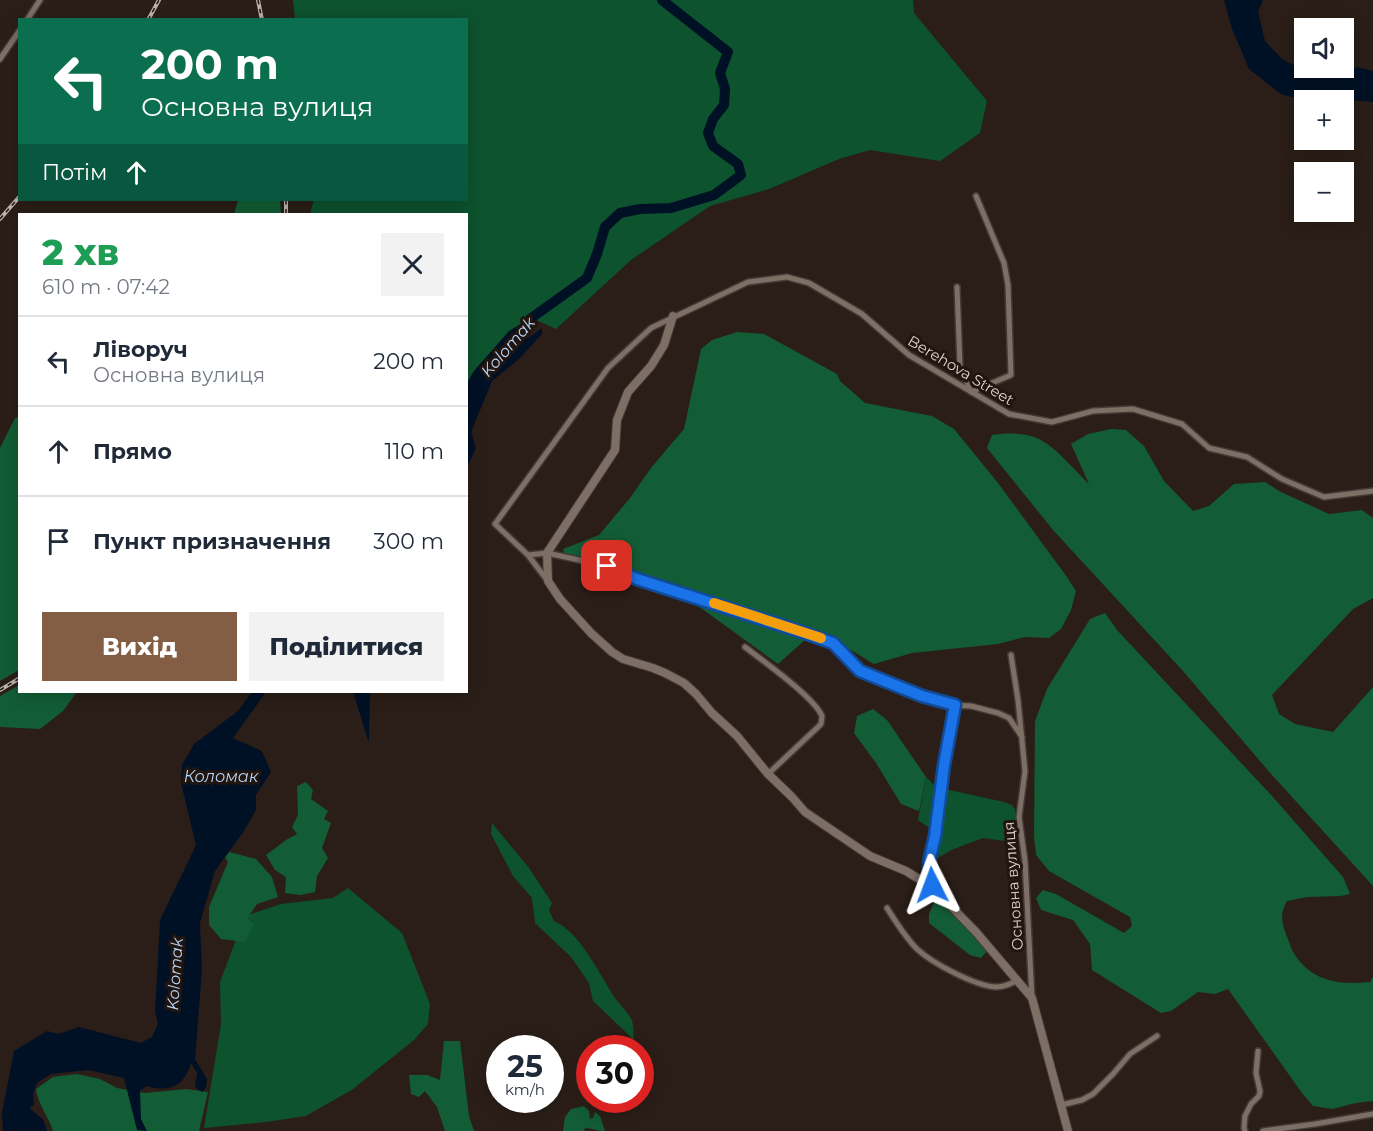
<!DOCTYPE html>
<html lang="uk">
<head>
<meta charset="utf-8">
<style>
  :root { --surface:#fff; --page:#f2f2f3; --text:#1f2937; --muted:#747a83; --line:#e0e1e3; --accent:#835d44 }
  body { margin:0; font-family:Montserrat,sans-serif; background:var(--page); color:var(--text); height:100vh; display:flex; flex-direction:column; font-size:22px; white-space:nowrap }
  * { box-sizing:border-box; margin:0 }
  p { font-size:20px; color:var(--muted) }
  .icon { flex:none; width:33px; height:33px; fill:none; stroke:currentColor; stroke-width:2; stroke-linecap:round; stroke-linejoin:round }
  .map { position:relative; flex:1; overflow:hidden }
  .panel { position:absolute; left:18px; top:213px; width:450px; height:480px; display:flex; flex-direction:column; background:var(--surface); border-radius:0px; box-shadow:0 3px 15px #0003 }
  .panel>* { flex:none }
  .top-card { position:absolute; left:18px; top:18px; width:450px; height:183px; border-radius:0px; box-shadow:0 3px 15px #0003; background:#0b6e4f; color:#fff; overflow:hidden }
  .tools { position:absolute; left:1294px; top:18px; display:grid; gap:12px }
  .tools a { display:grid; place-items:center; width:60px; height:60px; border-radius:0px; background:var(--surface); box-shadow:0 3px 15px #0003; font-size:30px }
  .speed { position:absolute; left:486px; top:1035px; display:flex; gap:12px; font-size:30px; font-weight:700; text-align:center }
  .speed>* { display:grid; place-content:center; width:78px; height:78px; border-radius:50%; background:var(--surface); box-shadow:0 3px 15px #0003; line-height:1 }
  .speed small { font-size:15px; font-weight:400 }
  .speed .limit { border:9px solid #d22; background:#fff; color:#111 }
  .pin { position:absolute; display:grid; place-items:center; width:51px; height:51px; color:#fff; margin:-26px; border-radius:12px; box-shadow:0 3px 9px #0006 }
  .me { position:absolute; width:66px; margin:-33px; rotate:357deg; stroke-linejoin:round; filter:drop-shadow(0 0 4px #0008) }
  .turn { display:flex; align-items:center; gap:21px; height:126px; padding:0 24px; font-size:27px }
  .turn .icon { width:78px; height:78px; stroke-width:2.5 }
  .turn b { display:block; font-size:42px; line-height:51px }
  .then { display:flex; align-items:center; height:57px; padding:0 24px; background:#0003; gap:12px; font-size:22px }
  .round { display:grid; place-items:center; flex:none; width:63px; height:63px; border-radius:0px; background:var(--page) }
  .head { display:flex; align-items:center; justify-content:space-between; height:102px; padding:0 24px }
  h1 { font-size:36px; font-weight:800; line-height:45px; color:#1e9e55 }
  .primary-button { display:flex; gap:12px; margin-top:auto; padding:12px 24px }
  .primary-button a { flex:1; height:69px; border-radius:0px; background:var(--accent); color:#fff; font-size:24px; font-weight:800; line-height:69px; text-align:center }
  .primary-button a+a { background:var(--page); color:var(--text) }
  ul { padding:0; list-style:none }
  li { display:flex; align-items:center; gap:18px; height:90px; padding:0 24px; border-top:2px solid var(--line) }
  li div { flex:1 }
  li b { display:block; font-size:22px }
  li em { font-style:normal }
  .map>svg:first-child { display:block }
  .green { fill:#0d532e }
  .forest { fill:#125d35 }
  .water { fill:#011125 }
  .lines { fill:none; stroke-linecap:round; stroke-linejoin:round }
  .river { stroke:#011125; stroke-width:10 }
  .street-casing { stroke:#433935; stroke-width:8 }
  .secondary-casing { stroke:#433935; stroke-width:10 }
  .street { stroke:#7d6e66; stroke-width:5 }
  .secondary { stroke:#7d6e66; stroke-width:8 }
  .rail-casing { stroke:#bcb3ae; stroke-width:4 }
  .rail { stroke:#21150f; stroke-width:1.5; stroke-dasharray:4.5; stroke-linecap:butt }
  .route-casing { stroke:#114b97; stroke-width:15 }
  .route { stroke:#1a73e8; stroke-width:10 }
  .slow { stroke:#f59e0b; stroke-width:10 }
  .labels { text-anchor:middle; dominant-baseline:central; stroke-width:6; stroke-linejoin:round; paint-order:stroke }
  .street-label { font-size:15px; fill:#ddd4d0; stroke:#21150f }
  .water-label { font-size:16px; font-style:italic; fill:#b7d6fb; stroke:#21150f }
</style>
</head>
<body>
<div class="map">
<svg width="1373" height="1131" viewBox="0 0 1373 1131">
  <rect width="100%" height="100%" fill="#2b1e18"/>
  <!-- green -->
  <path class="green" d="M293 0H913L914 13 987 101 980 133 940 161 870 150 839 159 769 189 710 206 631 260 556 329 532 318 512 329 474 371 467 383 466 214H310L314 200H466V20L295 19Z
    M926 777 934 785 939 787 934 831 918 820Z
    M945 789 1004 802 1012 805 1015 809 1019 843 983 838 951 850 938 858Z
    M492 823 529 868 552 903 549 910 554 921C581 933 599 974 615 998 620 1005 629 1013 632 1021 634 1027 633 1034 634 1040L593 1001 589 983 571 957 535 923 532 898 513 876 491 834Z
    M348 888 402 933 430 1004 428 1024 414 1040 353 1089 306 1116 266 1122 204 1128 221 1024 220 982 245 916 281 904 333 898Z"/>
  <!-- forest -->
  <path class="forest" d="M238 200H280L281 214H234Z
    M737 332 764 334 837 374 840 381 865 403 932 416 954 429 998 483 1067 577 1076 591 1071 610 1061 629 1049 638 1025 637 998 644 912 653 874 664 844 646 814 632 778 664 694 603 683 586 612 564 567 561 563 549 599 535 630 498 651 468 684 429 701 349 712 340Z
    M19 417V670L0 681V448L15 418Z
    M1111 429 1126 430 1144 446 1164 481 1193 511 1209 506 1234 484 1265 482 1281 492 1329 514 1362 510 1373 518V598L1353 609 1272 695 1279 714 1295 724 1333 732 1373 687V886L1272 775 1183 671 1053 530 987 448 992 435C1005 433 1026 432 1039 439 1057 448 1074 470 1089 484L1071 444 1088 434Z
    M1105 613 1117 630 1272 796 1343 877 1350 894 1340 896 1307 897 1287 901C1279 915 1282 923 1287 937 1290 943 1291 950 1295 955 1313 982 1340 985 1370 982L1373 977V1101L1356 1103 1332 1109 1313 1106 1302 1093 1228 989 1215 994 1198 992 1171 1011 1161 1013 1092 970 1090 944 1073 920 1041 910 1036 898 1043 890 1056 894 1124 933 1132 926 1130 917 1049 871 1036 855 1034 836 1035 721 1047 689 1090 619Z
    M19 685 20 692H77L63 711 40 729 0 727V696Z
    M873 709 887 720 926 777 919 811 901 804 876 763 854 733 857 716Z
    M306 782 313 790 311 799 328 811 324 819 331 823 322 848 328 858 317 876 315 892 300 895 285 893 286 877 275 870 266 855 286 840 297 834 292 827 298 815 297 786Z
    M229 852 256 859 272 877 278 897 257 904 247 919 254 924 245 942 221 939 209 925V907L228 862 225 857Z
    M936 898 962 922 987 951 981 958 970 955 929 923V914Z
    M444 1041H460L469 1116 474 1131H445L437 1107 425 1091 419 1097 411 1094 409 1075H427L440 1080Z
    M77 1074 100 1079 117 1088 145 1093 186 1089 208 1092 199 1131H53C48 1115 38 1105 36 1089L53 1077Z
    M584 1106 589 1111 590 1119 593 1118 595 1112 600 1116 605 1131C597 1131 592 1128 585 1128L584 1131H563L565 1117 571 1109Z"/>
  <!-- water -->
  <path class="water" d="M1224 0H1263L1258 12 1265 41 1282 59 1318 78 1341 75 1357 67 1373 71V90L1370 97 1341 94V100L1305 101 1281 94 1249 69 1232 29Z
    M532 318 528 338 542 328V334L519 359 492 381 471 432 476 448 467 467V383L474 371 509 331Z
    M252 692H266L233 738 262 751 271 772 256 795V810L244 831 215 871 200 923 202 969 195 1059 207 1079 206 1088 202 1092 195 1087 197 1073 191 1063C184 1086 171 1093 147 1086L140 1091 141 1119 147 1131 137 1130 124 1078 88 1070 51 1074 37 1083 33 1094 34 1105 29 1108 43 1119 47 1131H3L2 1113 14 1051 47 1031 58 1034 79 1027 141 1043 152 1037 158 1024 155 1012 160 920 196 845 181 783 182 765 194 744 238 711Z
    M353 692H370L369 743Z"/>
  <g class="lines">
    <!-- river -->
    <path class="river" d="M1331 93 1373 97
      M524 327 530 319 587 278 597 254 605 227 620 213 640 209 671 208 714 195 741 175 738 164 713 146 708 133 713 119 724 105 725 89 720 73 728 52 662 0"/>
    <!-- street casing -->
    <g class="street-casing">
      <path id="street" d="M27 20 40 0
        M0 59 20 30
        M957 287 960 366 971 392 1011 375 1008 285 1004 263 976 196
        M528 555 547 553 607 566 637 579 802 632 833 643 860 671 922 696 951 705 971 706 998 713 1009 718 1022 737
        M547 580 528 555 495 524 608 368 651 328 748 282 787 277 809 283 862 314 909 355 1009 414 1052 422 1093 411 1133 409 1182 424 1209 448 1247 457 1282 479 1324 497 1373 491
        M745 647C763 661 814 697 822 716L821 724 818 727 768 774
        M1011 655 1018 700 1025 771 1019 817 1025 861 1032 998
        M934 890 930 875 929 862 935 836 944 765 955 705
        M887 908C896 922 905 937 917 949 932 963 975 986 996 987 1004 987 1011 984 1018 980
        M1061 1105 1082 1100 1093 1094 1113 1074 1130 1054 1157 1036
        M1245 1131 1244 1128 1245 1116 1251 1104 1259 1096 1260 1091 1256 1073 1258 1051
        M1263 1131 1315 1124 1373 1114"/>
    </g>
    <!-- secondary casing -->
    <g class="secondary-casing">
      <path id="secondary" d="M673 316 664 345 651 366 628 392 617 420 615 450 547 553 548 581 560 599 591 633 612 652 623 659 653 668 665 673 684 683 696 694 712 713 737 736 768 774 792 797 805 812 870 856 906 871 927 884 936 891 976 932 1032 998 1068 1131"/>
    </g>
    <!-- street -->
    <use href="#street" class="street"/>
    <!-- secondary -->
    <use href="#secondary" class="secondary"/>
    <!-- rail casing -->
    <g class="rail-casing">
      <path id="rail" d="M258 0 262 20
        M148 20 159 0
        M286 200V214
        M0 219 20 196
        M0 690 20 678"/>
    </g>
    <!-- rail -->
    <use href="#rail" class="rail"/>
  </g>
  <g class="lines">
    <!-- route casing -->
    <g class="route-casing">
      <path id="route" d="M607 566 637 579 802 632 833 643 860 671 922 696 955 705 944 765 935 836 929 862V869L932 885"/>
    </g>
    <!-- route -->
    <use href="#route" class="route"/>
    <!-- slow -->
    <path class="slow" d="M714 603 821 638"/>
  </g>
  <g class="labels">
    <!-- street labels -->
    <g class="street-label">
      <text transform="translate(961 370) rotate(31)">Berehova Street</text>
      <text transform="translate(1013 886) rotate(-94)">Основна вулиця</text>
    </g>
    <!-- water labels -->
    <g class="water-label">
      <text transform="translate(508 347) rotate(-49)">Kolomak</text>
      <text x="221" y="776">Коломак</text>
      <text transform="translate(175 974) rotate(-86)">Kolomak</text>
    </g>
  </g>
</svg>
<div class="tools">
<a><svg class="icon" aria-label="sound" viewBox="0 0 24 24"><path d="M4 9h4l5-4v14l-5-4H4zM17 9q2 3 0 6"/></svg></a>
<a>+</a>
<a>−</a>
</div>
<div class="speed"><div>25<small>km/h</small></div><div class="limit">30</div></div>
<div class="pin" style="left:607px;top:566px;background:#d93025"><svg class="icon" aria-label="arrive" viewBox="0 0 24 24"><path d="M6 21V4h12l-3 4 3 4H6"/></svg></div>
<svg class="me" style="left:932px;top:885px" viewBox="-20 -20 40 40"><path d="M0-17L14 15 0 8-14 15z" fill="#1a73e8" stroke="#fff" stroke-width="4"/></svg>
<div class="top-card">
<div class="turn"><svg class="icon" aria-label="left" viewBox="0 0 24 24"><path d="M17 20v-9H6M10 6l-5 5 5 5"/></svg><div><b>200 m</b>Основна вулиця</div></div>
<div class="then">Потім<svg class="icon" aria-label="ahead" viewBox="0 0 24 24"><path d="M12 20V5M6 11l6-6 6 6"/></svg></div>
</div>
<section class="panel">
<div class="head"><div><h1>2 хв</h1><p>610 m · 07:42</p></div><a class="round"><svg class="icon" aria-label="close" viewBox="0 0 24 24"><path d="M6 6l12 12M18 6L6 18"/></svg></a></div>
<ul>
<li><svg class="icon" aria-label="left" viewBox="0 0 24 24"><path d="M17 20v-9H6M10 6l-5 5 5 5"/></svg><div><b>Ліворуч</b><p>Основна вулиця</p></div><em>200 m</em></li>
<li><svg class="icon" aria-label="ahead" viewBox="0 0 24 24"><path d="M12 20V5M6 11l6-6 6 6"/></svg><div><b>Прямо</b></div><em>110 m</em></li>
<li><svg class="icon" aria-label="arrive" viewBox="0 0 24 24"><path d="M6 21V4h12l-3 4 3 4H6"/></svg><div><b>Пункт призначення</b></div><em>300 m</em></li>
</ul>
<div class="primary-button"><a>Вихід</a><a>Поділитися</a></div>
</section>
</div>
</body>
</html>
